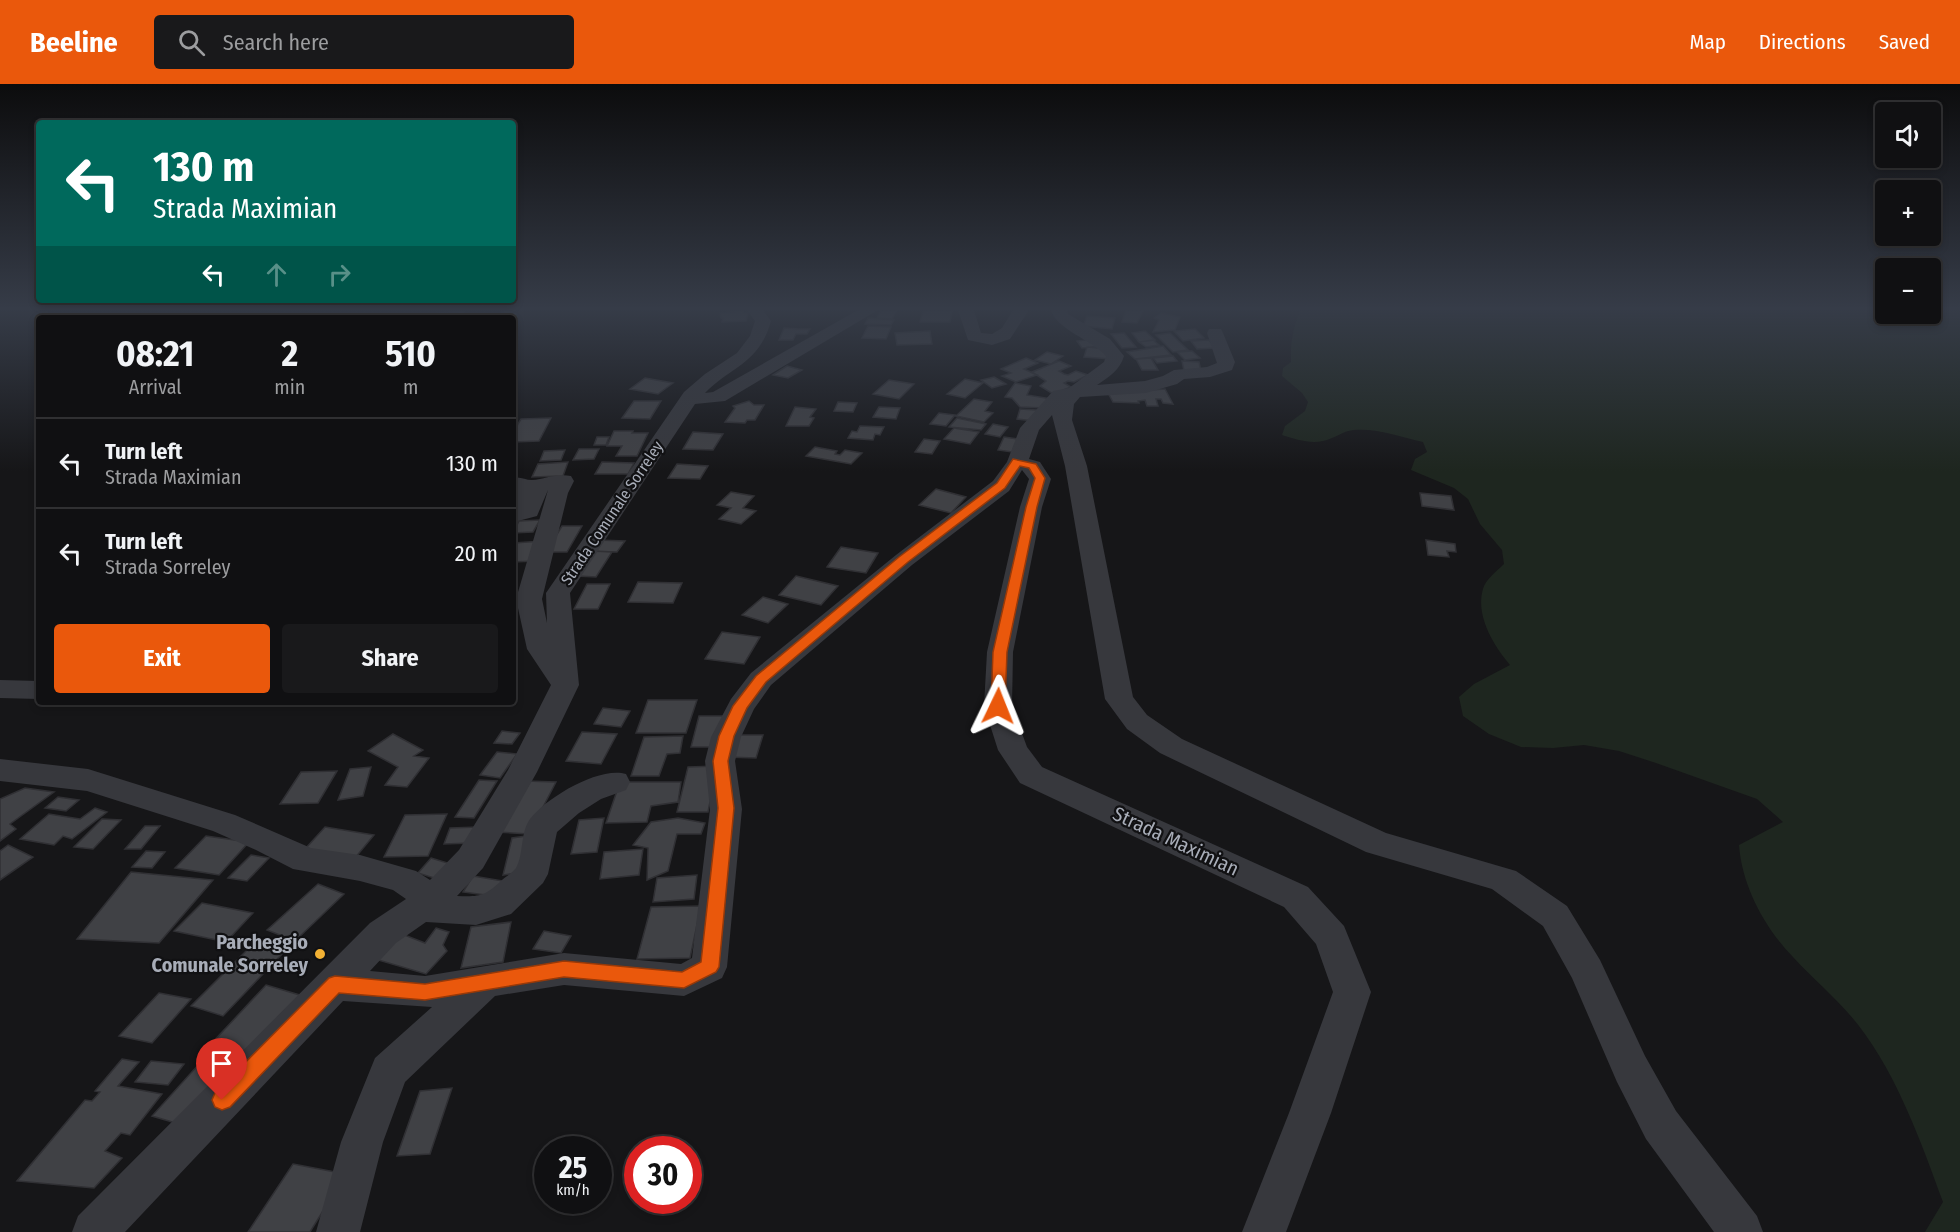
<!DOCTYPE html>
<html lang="en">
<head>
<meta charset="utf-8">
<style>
  :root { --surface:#101012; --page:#19191b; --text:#f1f3f6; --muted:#9c9d9f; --line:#303032; --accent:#ea580c }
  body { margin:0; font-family:"Fira Sans Condensed",sans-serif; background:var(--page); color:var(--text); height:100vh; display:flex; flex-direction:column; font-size:22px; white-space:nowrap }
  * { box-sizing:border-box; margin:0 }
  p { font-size:20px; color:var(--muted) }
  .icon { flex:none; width:33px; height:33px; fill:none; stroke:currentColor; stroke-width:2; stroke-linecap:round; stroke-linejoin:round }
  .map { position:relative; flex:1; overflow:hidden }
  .drawer { position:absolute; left:36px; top:231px; width:480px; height:390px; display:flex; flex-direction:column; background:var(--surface); border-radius:6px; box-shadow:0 3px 9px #0003,0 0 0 2px var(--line) }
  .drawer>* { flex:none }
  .hud { position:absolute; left:36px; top:36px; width:480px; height:183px; border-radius:6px; box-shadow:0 3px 9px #0003,0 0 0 2px var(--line); background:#00695c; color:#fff; overflow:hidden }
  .fabs { position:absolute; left:1875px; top:18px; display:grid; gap:12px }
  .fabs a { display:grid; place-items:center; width:66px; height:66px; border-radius:6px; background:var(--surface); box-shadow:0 3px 9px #0003,0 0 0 2px var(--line); font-size:30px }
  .speed { position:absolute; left:534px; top:1052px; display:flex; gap:12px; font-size:30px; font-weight:700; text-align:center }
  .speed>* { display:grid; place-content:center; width:78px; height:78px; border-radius:50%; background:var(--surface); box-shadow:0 3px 9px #0003,0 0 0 2px var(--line); line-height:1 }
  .speed small { font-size:15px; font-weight:400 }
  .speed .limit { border:9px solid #d22; background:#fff; color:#111 }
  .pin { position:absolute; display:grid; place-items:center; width:51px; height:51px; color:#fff; margin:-62px -26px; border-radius:50% 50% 50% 0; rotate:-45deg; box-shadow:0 0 6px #0007 }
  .pin .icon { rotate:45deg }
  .me { position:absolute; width:66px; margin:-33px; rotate:2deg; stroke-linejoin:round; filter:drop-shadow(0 0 4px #0008) }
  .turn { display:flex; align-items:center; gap:21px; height:126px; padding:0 18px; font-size:27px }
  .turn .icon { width:78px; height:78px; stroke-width:2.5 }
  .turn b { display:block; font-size:42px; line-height:51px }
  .lanes { display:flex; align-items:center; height:57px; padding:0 18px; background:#0003; justify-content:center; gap:30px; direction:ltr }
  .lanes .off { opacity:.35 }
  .eta { display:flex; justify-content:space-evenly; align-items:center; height:102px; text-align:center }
  .eta b { font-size:36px; font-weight:700; line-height:42px }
  .button { display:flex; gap:12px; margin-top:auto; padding:12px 18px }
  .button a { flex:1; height:69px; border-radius:6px; background:var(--accent); color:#fff; font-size:24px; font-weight:700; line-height:69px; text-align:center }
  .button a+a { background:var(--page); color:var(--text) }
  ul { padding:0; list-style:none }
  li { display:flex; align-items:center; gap:18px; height:90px; padding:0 18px; border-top:2px solid var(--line) }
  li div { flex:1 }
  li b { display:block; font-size:22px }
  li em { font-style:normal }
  header { display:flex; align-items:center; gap:36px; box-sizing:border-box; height:84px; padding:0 30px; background:var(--accent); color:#fff }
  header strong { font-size:28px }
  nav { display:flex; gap:33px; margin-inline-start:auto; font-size:21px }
  .search { width:420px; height:54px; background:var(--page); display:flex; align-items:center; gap:15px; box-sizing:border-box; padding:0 21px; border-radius:6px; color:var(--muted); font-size:22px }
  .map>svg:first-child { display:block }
  .green { fill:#1e261f }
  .building { fill:#404145; stroke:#303034; stroke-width:1.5 }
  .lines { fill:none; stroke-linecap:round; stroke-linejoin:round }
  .minor { fill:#37383d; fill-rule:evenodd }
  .route { fill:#ea580c; stroke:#983908; stroke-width:1.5 }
  .poi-dot { fill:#f2b134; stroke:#111113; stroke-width:2 }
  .labels { text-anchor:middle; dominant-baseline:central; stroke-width:4.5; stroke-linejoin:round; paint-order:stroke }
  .street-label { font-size:16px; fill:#a8adb8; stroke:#111113 }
  .near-street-label { font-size:20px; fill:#a8adb8; stroke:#111113 }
  .near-poi-label { font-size:20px; font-weight:bold; fill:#a8adb8; stroke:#111113; text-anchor:end }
</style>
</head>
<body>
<header>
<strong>Beeline</strong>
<div class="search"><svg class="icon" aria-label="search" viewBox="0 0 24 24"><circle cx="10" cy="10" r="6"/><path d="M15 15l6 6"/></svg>Search here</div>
<nav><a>Map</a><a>Directions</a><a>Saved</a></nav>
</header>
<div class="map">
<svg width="1960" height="1148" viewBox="0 0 1960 1148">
  <rect width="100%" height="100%" fill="#161618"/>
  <!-- green -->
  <path class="green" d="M1305 226H1885L1886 230H1930L1931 226H1960V1148H1925L1943 1118C1921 1058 1898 993 1859 942 1839 916 1815 897 1793 873 1764 843 1742 802 1739 761L1783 738 1757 715 1656 679 1619 667 1584 661 1553 664 1521 663 1489 650 1463 632 1459 613 1474 600 1510 581C1494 562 1475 532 1483 505 1485 496 1497 487 1504 480L1502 466 1480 440 1468 415 1454 404 1411 386 1415 375 1427 368 1423 358C1401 353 1377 344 1354 346 1342 347 1334 355 1323 357 1309 360 1295 355 1282 351L1285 342 1305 327 1308 318 1302 309 1282 292 1283 284 1291 278C1290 260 1293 244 1300 227Z"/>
  <!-- building -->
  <path class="building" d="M881 226H897L892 235 877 234Z
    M1126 226 1143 227 1137 239 1122 238Z
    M464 227 462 234H436L438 229Z
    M743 227 744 229H748L746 237 722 238 723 234H721L720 229Z
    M923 227H952L950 238H920Z
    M1161 229 1180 233 1175 246 1153 248 1159 236 1154 234Z
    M1087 232 1115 234 1112 245 1083 242Z
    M868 234 894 236 891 241 865 240Z
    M868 242 891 243 886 255 862 254Z
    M784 244 799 245H810L807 250H796L793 256H779Z
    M1195 245 1204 254 1183 257 1174 247Z
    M930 247 932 260 897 261 895 249Z
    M1145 247 1155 256 1139 258 1132 249Z
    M1124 249 1136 263 1122 264 1111 250Z
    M1170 249 1188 266 1173 268 1156 251Z
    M1095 255 1100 262 1082 264 1077 257Z
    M1153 256 1159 261 1146 263 1139 258Z
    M1209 256 1215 264 1197 265 1191 257Z
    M1163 262 1171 271 1135 275 1127 268Z
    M1087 263 1107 265 1111 275 1084 273Z
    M1192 267 1200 274 1185 276 1177 268Z
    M1047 268 1063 272 1051 280 1035 276Z
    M1173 272 1177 277 1157 279 1153 274Z
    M1026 274 1038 279 1024 285 1037 291 1016 298 1002 292 1011 289 1001 285Z
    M1151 274 1158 286H1142L1136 275Z
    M1059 277 1071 282 1059 287 1064 290 1068 291 1076 287 1088 291 1074 298 1068 297 1064 299 1071 303 1053 310 1040 302 1046 297 1032 288Z
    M1182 277 1199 278 1201 287H1184Z
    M787 282 802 286 788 294 773 291Z
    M994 293 1006 300 992 304 981 296Z
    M645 294 673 299 658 310 630 305Z
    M965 295 983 299 965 314 947 310Z
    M889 296 914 300 899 315 873 310Z
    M1015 299 1031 302 1027 311 1052 315 1045 324 1020 323 1012 314 1005 313Z
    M1165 305 1173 320 1163 319 1161 315H1156L1158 322H1147L1145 316 1138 317 1139 319 1113 318 1108 309Z
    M974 315 992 318 985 327 993 329 984 338 956 332Z
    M634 317H661L650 335 622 334Z
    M749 317 754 321H764L755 336H747L745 339 725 338 735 324 733 322Z
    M838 318 857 319 853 328 834 327Z
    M795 323 816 325 810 333 814 334 809 342H786Z
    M879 323 900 324 896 335 873 333Z
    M1020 325 1037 326 1034 337 1017 335Z
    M939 329 955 331 946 342 930 340Z
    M551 334 539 357 513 358V348L521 335Z
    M957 334 986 340 981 346 949 343Z
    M993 340 1008 343 1000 353 985 350Z
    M860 342 884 343 880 351 875 350 873 356 848 354 852 347 857 348Z
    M954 344 979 348 970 360 944 355Z
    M614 347H633L632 349H648L637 372H616L622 362H607Z
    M693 348 723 350 713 366 683 365Z
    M597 353H609L606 361H594Z
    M1004 353 1018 355 1012 368 998 366Z
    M924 355 940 357 932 370 915 368Z
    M815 363 837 367 835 370 840 371 845 366 862 369 851 380 806 372Z
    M579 365H599L594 375 573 376Z
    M565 366 561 376 540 377 544 367Z
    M568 378 563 392 532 393 538 380Z
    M602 378 634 379 628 390H595Z
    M677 380 708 382 700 395 668 394Z
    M936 405 966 413 951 429 919 421Z
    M731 408 754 412 743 424 756 427 741 440 719 435 731 424 717 421Z
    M1420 409 1451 412 1454 426 1422 422Z
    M540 436 533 448 513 449 519 437Z
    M562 442H582L567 468H546Z
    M598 456 625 457 617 468 590 467Z
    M1426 456 1455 460 1456 468 1447 467 1449 473 1428 471Z
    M543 457 535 477 513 478V459Z
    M841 463 878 469 866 489 827 483Z
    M593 467 612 468 596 493 577 492Z
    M796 492 838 502 821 521 779 511Z
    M638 498 682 499 673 519 628 518Z
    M587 500H610L598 525H574Z
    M763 513 788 520 768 539 742 531Z
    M722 548 760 553 744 580 705 575Z
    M648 616H697L686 649H636Z
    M603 624 630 627 621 643 594 640Z
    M699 632H727L720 663H691Z
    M502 647 520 649 512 660 494 659Z
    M582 648 617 650 601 680 566 677Z
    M393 650 423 666 414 672 429 674 407 703 385 701 398 683 368 667Z
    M733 651H763L756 674 726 673Z
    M683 652 680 669 667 670 659 692H631L644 653Z
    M497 668 517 670 500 694 480 691Z
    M717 682 708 728H677L688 683Z
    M371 683 363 712 338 716 350 685Z
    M337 687 318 719 280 720 301 688Z
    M479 696 497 697 474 734 455 733Z
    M525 697 556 698 529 750 496 748Z
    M620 698H681L678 718 651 722 647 738 606 739Z
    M25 704 54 708 10 740 16 745 0 757V715Z
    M58 713 79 716 66 727 45 724Z
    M95 724 107 728 72 755 63 752 54 761 20 755 49 730 80 735Z
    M447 730 428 772 384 773 405 731Z
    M604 734 597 768 571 770 579 736Z
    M678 734 705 739 701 750H677L668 787 647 796 648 764 633 761 651 738Z
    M102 735 121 736 93 765 74 763Z
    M145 742H160L141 765H125Z
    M325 743 374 751 355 774 305 765Z
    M478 743 472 759 444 760 450 744Z
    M534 751 526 788 503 791 512 754Z
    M206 752 249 758 219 791 175 784Z
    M8 761 33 773 0 796V767Z
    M643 765 639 791 600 795 604 768Z
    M146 767 165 768 152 784 132 783Z
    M251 771 269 774 247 797 228 794Z
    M431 774 451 780 437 795 418 789Z
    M131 788 213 796 159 859 77 855Z
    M697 791 694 815 653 818 657 794Z
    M473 792 503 797 493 812 463 808Z
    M318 800 344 810 295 857 267 846Z
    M202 819 253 829 226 858 174 847Z
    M701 822 690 874 637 875 651 823Z
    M511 838 503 878 461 884 471 843Z
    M436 844 449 848 443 861 447 867 426 890 368 873 397 848 425 859Z
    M544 847 571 852 561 869 533 865Z
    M252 861 282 870 223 932 191 922Z
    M266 901 303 912 249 973 210 961Z
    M159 909 191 915 152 959 119 952Z
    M209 969 245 979 189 1043 152 1032Z
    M122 975 139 978 118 1002 162 1010 130 1051 121 1049 105 1067 122 1074 94 1104 17 1097 85 1016 92 1017 100 1008 95 1007Z
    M151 977 184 980 168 1001 135 998Z
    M452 1004 430 1070 397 1072 420 1007Z
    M293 1080 346 1090 310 1148H248Z"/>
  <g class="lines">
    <!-- minor -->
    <path class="minor" d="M501 226H517L516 234 513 238V234H500Z
      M747 226H763L771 237C759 280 733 281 705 309L713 308 858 226H878L725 317 695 320 570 509 579 601 537 688 483 784 457 812C480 813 485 812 502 796 506 793 513 788 516 784 524 770 520 749 530 735 546 714 599 682 626 690L630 698 626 706 601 715 579 729 557 748 548 790 543 799 511 830 476 841 426 838 396 859 370 887 425 892 564 869 681 880 692 874 710 725 705 677 711 653 731 615 751 589 896 471 993 397 1007 378 1020 344 1053 307 1069 304 1104 278 1106 272C1092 256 1056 245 1051 226H1067L1068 230 1110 255 1124 272C1120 286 1109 293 1097 301L1145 297 1163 292 1174 286 1207 283 1217 279 1207 249 1209 245H1221L1223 249 1235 278 1232 286 1210 293 1184 295 1177 300 1146 309 1080 313 1074 320 1072 336 1087 382 1133 613 1147 631 1182 655 1386 749 1516 787 1567 822 1600 876 1645 972 1676 1027 1757 1132 1763 1148H1714L1646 1055 1617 998 1572 894 1543 842 1492 805 1366 768 1160 669 1127 645 1105 615 1065 382 1052 331 1039 346 1029 375 1040 378 1051 395 1042 423 1013 568 1012 622 1027 663 1042 683 1308 803 1344 842 1371 908 1331 1029 1286 1148H1242L1289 1029 1333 908 1316 860 1284 823 1020 699 998 666 984 622 987 568 1020 423 1029 395 1022 386 1009 407 912 481 771 601 754 625 741 653 735 677 742 725 727 883 722 894 684 912 564 901 495 912 405 998 383 1058 360 1148H316L341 1058 375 974 432 923 343 917 125 1148H72L78 1132 370 839 406 815 393 806 360 797 293 785 256 766 213 747 87 707 0 697V675L88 685 235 731 311 764 360 771 416 787 430 796 459 766 508 686 551 601 527 565 516 515 548 406 537 432 518 437 513 436V394C520 392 525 396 532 396 545 395 557 389 571 392L574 397 568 409 542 515 547 539 546 509 684 308 705 290 737 269 750 252 755 237Z
      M958 226H974L981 249 992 250 1002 244 1013 226H1029L1010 255 992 261 968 256Z
      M0 596 39 597V615L0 614Z"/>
  </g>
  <!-- sky -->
  <linearGradient id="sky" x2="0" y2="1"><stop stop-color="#0c0c0d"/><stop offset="0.58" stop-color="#363c48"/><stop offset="1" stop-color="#363c48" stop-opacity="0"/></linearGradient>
  <rect width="1960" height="387" fill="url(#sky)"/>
  <!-- route -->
  <path class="route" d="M1013 375 1036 380 1045 394 1037 423 1007 568 1005 622 998 627 991 622 993 568 1026 423 1035 394 1029 384 1020 382 1005 404 908 478 766 598 747 624 734 652 728 677 734 724 719 883 716 888 684 904 564 893 425 916 339 909 230 1023 222 1026 215 1023 212 1016 215 1009 329 894 335 892 425 900 564 877 682 888 701 878 718 724 713 677 719 652 733 622 756 592 899 473 997 399Z"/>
  <!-- markers -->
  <circle class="poi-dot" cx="320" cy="870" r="6"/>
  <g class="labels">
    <!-- street labels -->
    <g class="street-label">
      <text transform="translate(612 429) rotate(-56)">Strada Comunale Sorreley</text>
    </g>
    <!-- near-street labels -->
    <g class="near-street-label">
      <text transform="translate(1176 757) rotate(25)">Strada Maximian</text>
    </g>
    <!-- near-poi labels -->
    <g class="near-poi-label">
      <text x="308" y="858">Parcheggio<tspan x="308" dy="23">Comunale Sorreley</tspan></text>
    </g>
  </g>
</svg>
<div class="fabs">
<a><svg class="icon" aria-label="sound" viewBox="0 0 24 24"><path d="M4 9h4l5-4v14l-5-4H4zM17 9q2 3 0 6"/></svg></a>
<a>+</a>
<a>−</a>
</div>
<div class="speed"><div>25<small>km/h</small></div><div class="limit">30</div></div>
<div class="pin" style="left:222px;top:1016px;background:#d93025"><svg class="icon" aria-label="arrive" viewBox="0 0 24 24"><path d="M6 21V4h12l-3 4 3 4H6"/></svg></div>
<svg class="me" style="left:998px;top:622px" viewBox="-20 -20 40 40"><path d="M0-17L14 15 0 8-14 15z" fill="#ea580c" stroke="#fff" stroke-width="4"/></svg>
<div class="hud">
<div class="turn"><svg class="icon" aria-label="left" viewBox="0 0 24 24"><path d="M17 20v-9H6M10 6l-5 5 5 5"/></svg><div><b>130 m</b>Strada Maximian</div></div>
<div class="lanes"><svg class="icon" aria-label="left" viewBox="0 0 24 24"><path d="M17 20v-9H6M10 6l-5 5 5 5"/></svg><svg class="icon off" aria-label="ahead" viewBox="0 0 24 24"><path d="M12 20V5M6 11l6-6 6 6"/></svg><svg class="icon off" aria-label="right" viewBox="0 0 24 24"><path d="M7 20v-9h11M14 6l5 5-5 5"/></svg></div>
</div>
<section class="drawer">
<div class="eta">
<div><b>08:21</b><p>Arrival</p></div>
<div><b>2</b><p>min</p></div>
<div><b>510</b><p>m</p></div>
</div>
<ul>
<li><svg class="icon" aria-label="left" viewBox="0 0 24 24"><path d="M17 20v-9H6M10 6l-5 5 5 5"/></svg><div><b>Turn left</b><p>Strada Maximian</p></div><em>130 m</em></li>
<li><svg class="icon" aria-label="left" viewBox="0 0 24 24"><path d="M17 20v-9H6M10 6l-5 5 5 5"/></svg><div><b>Turn left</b><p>Strada Sorreley</p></div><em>20 m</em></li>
</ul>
<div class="button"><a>Exit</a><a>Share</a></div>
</section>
</div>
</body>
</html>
